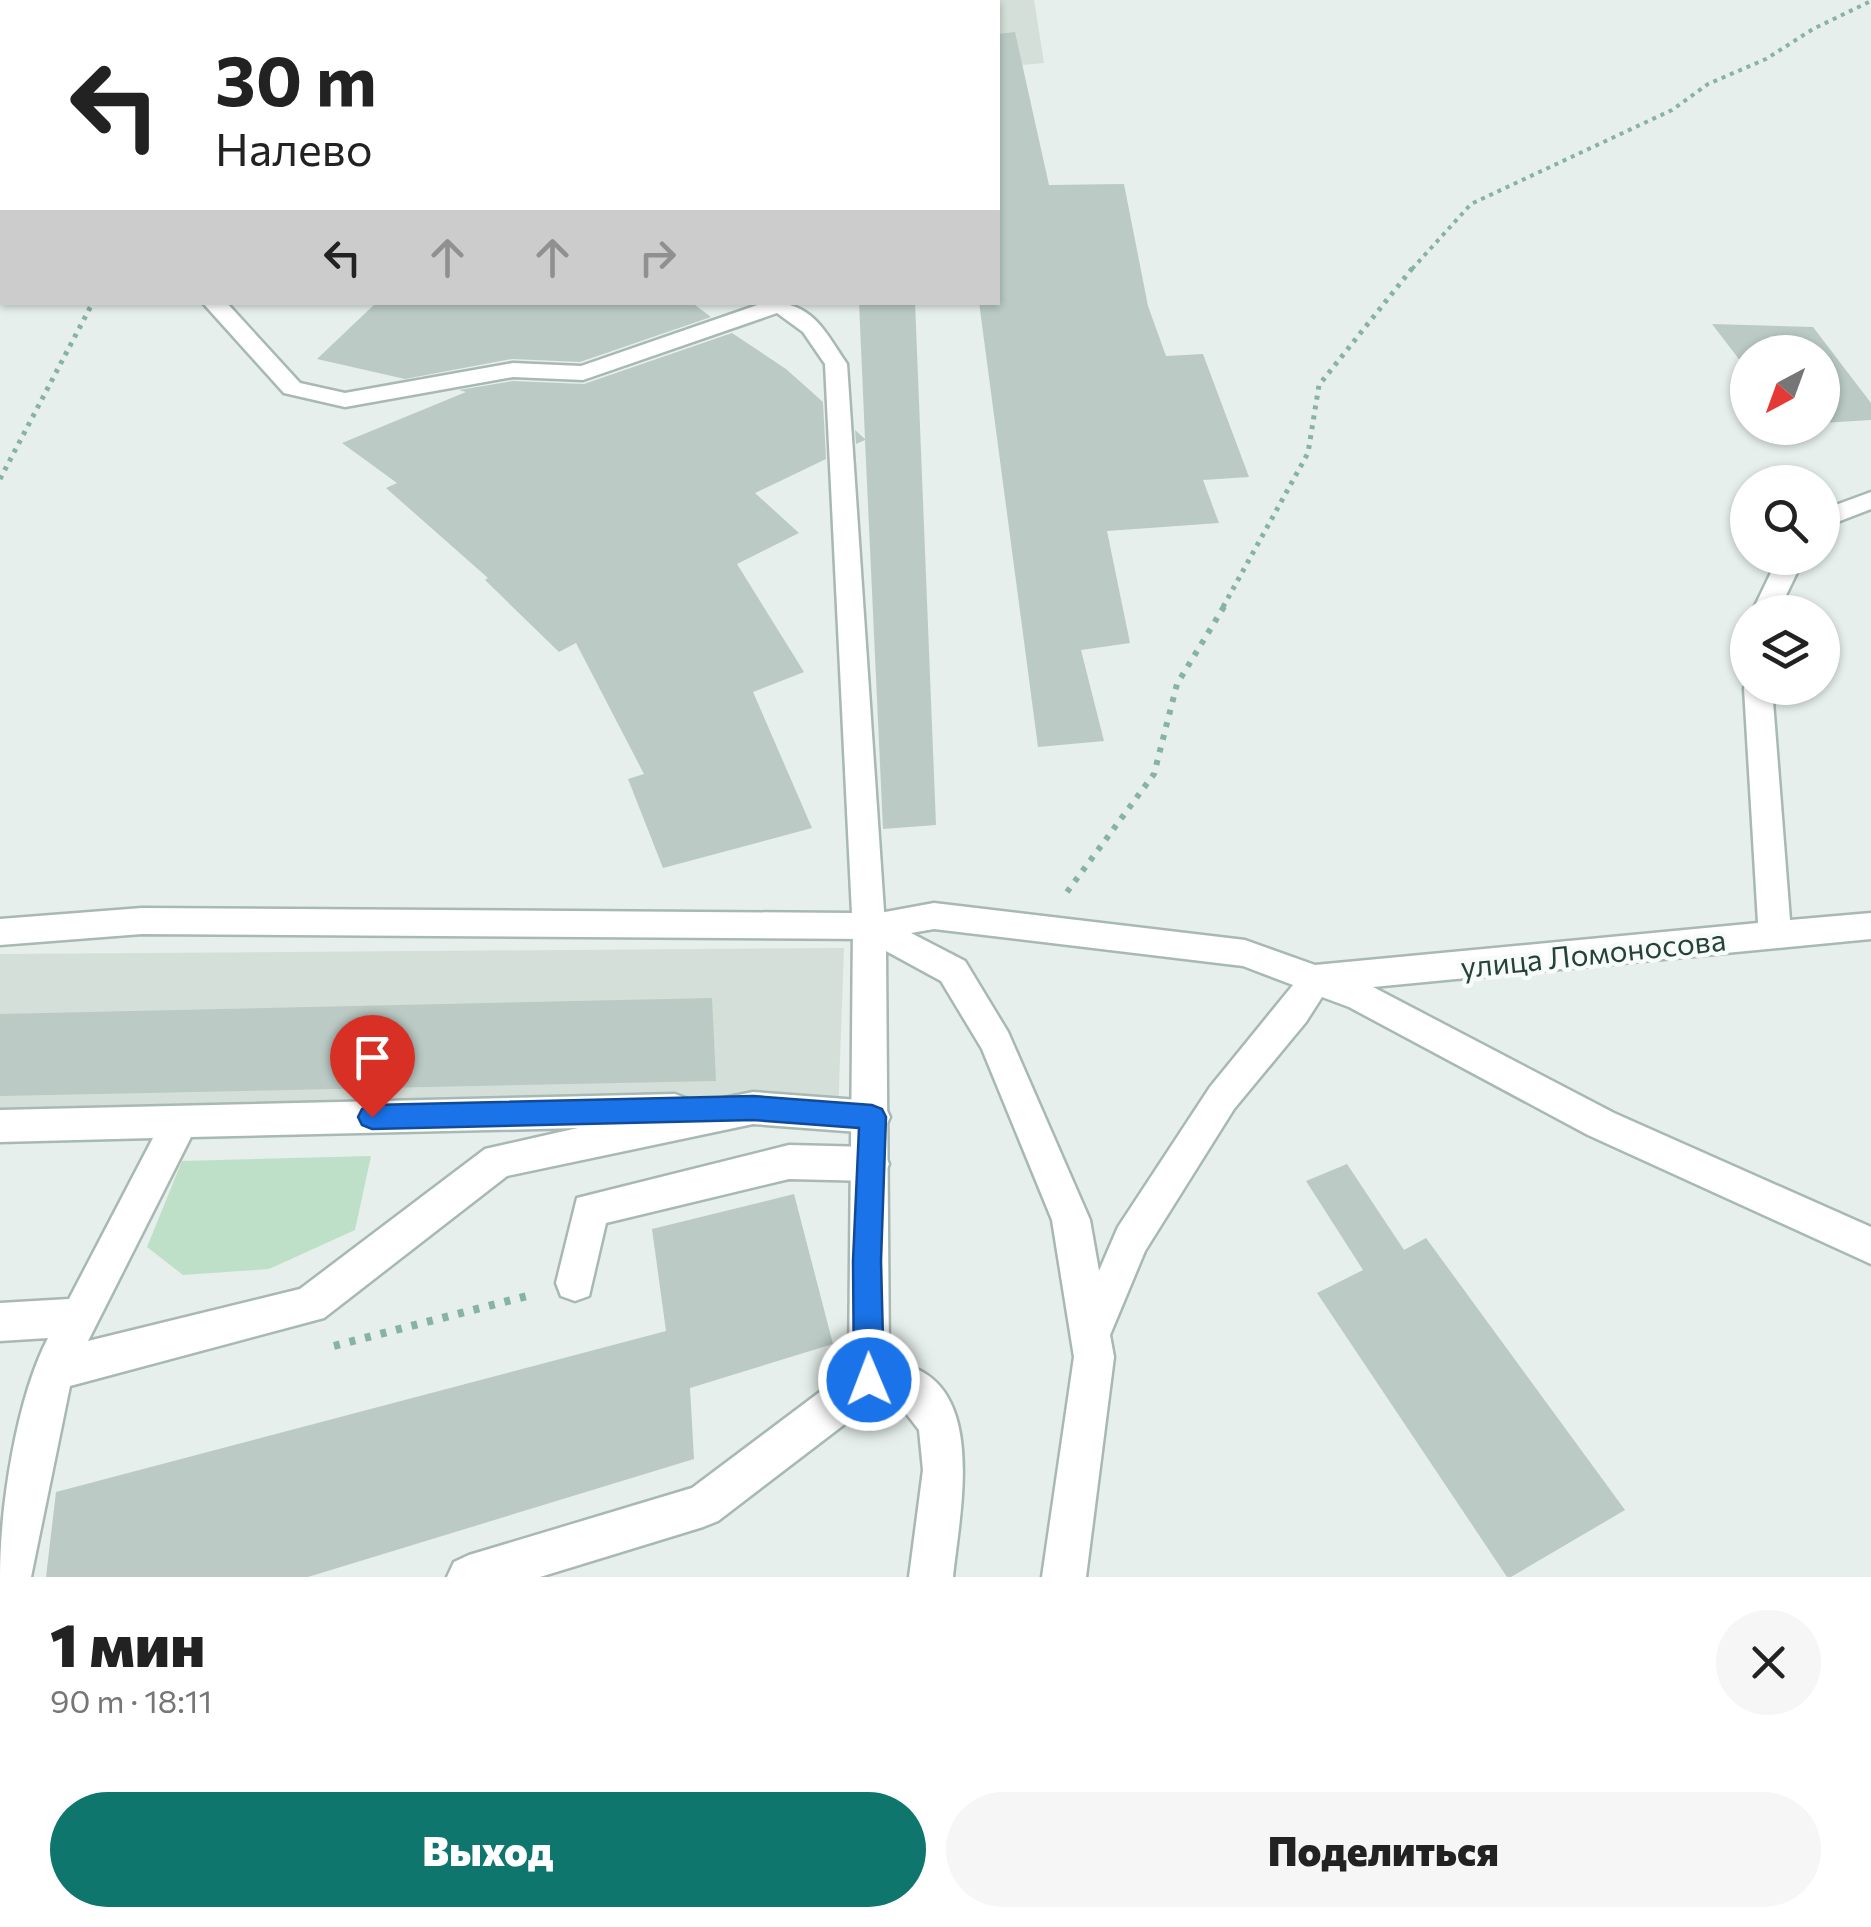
<!DOCTYPE html>
<html lang="ru">
<head>
<meta charset="utf-8">
<style>
  :root { --surface:#fff; --page:#f6f6f6; --text:#222; --muted:#767676; --accent:#0f766e }
  body { margin:0; font-family:Commissioner,sans-serif; background:var(--page); color:var(--text); height:100vh; display:flex; flex-direction:column; font-size:38px; white-space:nowrap }
  * { box-sizing:border-box; margin:0 }
  p { font-size:32px; color:var(--muted) }
  .icon { flex:none; width:55px; height:55px; fill:none; stroke:currentColor; stroke-width:2; stroke-linecap:round; stroke-linejoin:round }
  .map { position:relative; height:1577px; overflow:hidden }
  .side { display:flex; flex-direction:column; background:var(--surface); flex:1 }
  .side>* { flex:none }
  .guide { position:absolute; left:0px; top:0px; width:1000px; height:305px; box-shadow:0 2px 8px #0004; background:#fff; color:var(--text); overflow:hidden }
  .needle { width:65px; rotate:221deg }
  .tools { position:absolute; left:1730px; top:335px; display:grid; gap:20px }
  .tools a { display:grid; place-items:center; width:110px; height:110px; border-radius:50%; background:var(--surface); box-shadow:0 2px 8px #0004; font-size:50px }
  .pin { position:absolute; display:grid; place-items:center; width:85px; height:85px; color:#fff; margin:-102px -42px; border-radius:50% 50% 50% 0; rotate:-45deg; box-shadow:0 0 10px #0007 }
  .pin .icon { rotate:45deg }
  .me { position:absolute; width:110px; margin:-55px; rotate:359deg; stroke-linejoin:round; filter:drop-shadow(0 0 8px #0008) }
  .turn { display:flex; align-items:center; gap:35px; height:210px; padding:0 50px; font-size:45px }
  .turn .icon { width:130px; height:130px; stroke-width:2.5 }
  .turn b { display:block; font-size:70px; line-height:85px }
  .lanes { display:flex; align-items:center; height:95px; padding:0 50px; background:#0003; justify-content:center; gap:50px; direction:ltr }
  .lanes .off { opacity:.35 }
  .round { display:grid; place-items:center; flex:none; width:105px; height:105px; border-radius:52px; background:var(--page) }
  .overview { display:flex; align-items:center; justify-content:space-between; height:170px; padding:0 50px }
  h1 { font-size:60px; font-weight:800; line-height:75px }
  .action { display:flex; gap:20px; margin-top:auto; padding:20px 50px }
  .action a { flex:1; height:115px; border-radius:60px; background:var(--accent); color:#fff; font-size:40px; font-weight:800; line-height:115px; text-align:center }
  .action a+a { background:var(--page); color:var(--text) }
  .map>svg:first-child { display:block }
  .built { fill:#d4dfda }
  .green { fill:#bfe0c8 }
  .building { fill:#bbcac4 }
  .lines { fill:none; stroke-linecap:round; stroke-linejoin:round }
  .lane-casing { stroke:#a8b8b2; stroke-width:5 }
  .street-casing { stroke:#a8b8b2; stroke-width:5 }
  .path-far3 { stroke:#86b3a5; stroke-width:4; stroke-dasharray:4 5; stroke-linecap:butt }
  .path-far2 { stroke:#86b3a5; stroke-width:5; stroke-dasharray:4 6; stroke-linecap:butt }
  .path-far1 { stroke:#86b3a5; stroke-width:6; stroke-dasharray:5 8; stroke-linecap:butt }
  .path { stroke:#86b3a5; stroke-width:8; stroke-dasharray:6 10; stroke-linecap:butt }
  .lane { fill:#fff; fill-rule:evenodd }
  .street { fill:#fff; fill-rule:evenodd }
  .route { fill:#1a73e8; stroke:#114b97; stroke-width:2.5 }
  .labels { text-anchor:middle; dominant-baseline:central; stroke-width:9; stroke-linejoin:round; paint-order:stroke }
  .street-label { font-size:30px; fill:#24423a; stroke:#f7fbf9 }
</style>
</head>
<body>
<div class="map">
<svg width="1871" height="1577" viewBox="0 0 1871 1577">
  <rect width="100%" height="100%" fill="#e6efeb"/>
  <!-- built -->
  <path class="built" d="M234 0H1034L1044 63 998 67V2Z
    M844 948 838 1115 0 1136V954Z"/>
  <!-- green -->
  <path class="green" d="M371 1156 355 1230 269 1269 183 1275 147 1247 182 1161Z"/>
  <!-- building -->
  <path class="building" d="M1015 32 1049 185 1124 184 1148 306 1166 356 1203 354 1249 477 1203 480 1219 523 1107 531 1130 643 1081 650 1104 741 1038 747 979 302H998V34Z
    M377 302H691L711 317 580 362 512 359 405 379 317 359Z
    M859 302H915L936 825 883 829 865 440 856 444 855 430 865 439Z
    M1712 324 1813 327 1871 403V420L1822 423V352H1748V371Z
    M732 333 786 369 823 402 826 459 755 493 799 533 737 564 804 672 753 692 812 828 663 868 628 779 644 774 576 643 559 652 485 580 488 578 386 488 397 483 342 443 466 392 459 390 513 381 584 384Z
    M712 998 716 1081 0 1096V1014Z
    M1347 1164 1404 1250 1426 1238 1625 1510 1511 1577H1507L1317 1293 1363 1270 1306 1181Z
    M794 1194 833 1344 690 1388 694 1459 308 1577H46L56 1492 666 1331 652 1229Z"/>
  <g class="lines">
    <!-- lane casing -->
    <g class="lane-casing">
      <path id="lane" d="M0 9H2V19H0Z
        M0 117 2 118V131L0 130Z
        M202 302H226L300 383 345 393 513 363 581 366 766 302C813 302 823 329 847 364L885 926 880 935 869 939 142 934 0 945V919L142 908 852 913 825 364 803 332 777 313 583 380 513 377 345 407 284 393Z
        M753 1092 872 1101 885 1106 890 1117 885 1128 872 1133 753 1124 507 1176 324 1318 70 1386 31 1577H0C0 1507 16 1400 48 1338L0 1341V1303L69 1299 153 1138 0 1142V1110L675 1094 688 1099 690 1105ZM578 1128 485 1149 300 1289 88 1341 191 1137Z
        M789 1145 871 1147 884 1152 889 1164 884 1176 871 1181 789 1179 606 1223 589 1296 575 1301 561 1296 556 1283 577 1198Z"/>
    </g>
    <!-- street casing -->
    <g class="street-casing">
      <path id="street" d="M1871 492V509L1822 528V510Z
        M1778 558H1804L1778 612H1752Z
        M1748 682V688H1772L1790 920 1871 913V939L1373 987 1614 1113 1871 1227V1264L1588 1135 1349 1007 1322 997 1306 1022 1234 1109 1145 1251 1110 1335 1114 1357 1086 1577H1042L1074 1357 1052 1220 982 1049 941 981 886 951 889 1362C991 1372 960 1508 953 1577H909L923 1470 919 1430 898 1403 875 1401 718 1521 703 1527 540 1577H447L454 1562 469 1555 692 1488 849 1370 853 926 858 917 934 903 1245 940 1315 965 1758 923 1744 688ZM934 929 1243 966 1293 985 1210 1087 1118 1227 1099 1271 1090 1220 1008 1032 965 961 911 933Z"/>
    </g>
    <!-- path-far3 -->
    <path class="path-far3" d="M1412 269 1471 204 1672 110 1708 84 1766 59 1813 29 1871 1"/>
    <!-- path-far2 -->
    <path class="path-far2" d="M0 479 93 302
      M1223 607 1308 453 1319 385 1414 266"/>
    <!-- path-far1 -->
    <path class="path-far1" d="M1067 892 1154 774 1177 684 1225 605"/>
    <!-- path -->
    <path class="path" d="M334 1346 535 1294"/>
    <!-- lane -->
    <use href="#lane" class="lane"/>
    <!-- street -->
    <use href="#street" class="street"/>
  </g>
  <!-- route -->
  <path class="route" d="M753 1096 872 1105 882 1109 886 1117 881 1261 884 1380 880 1390 869 1395 858 1390 854 1380 853 1261 859 1128 753 1120 372 1129 362 1125 358 1117 362 1109 372 1105Z"/>
  <g class="labels">
    <!-- street labels -->
    <g class="street-label">
      <text transform="translate(1593 952) rotate(-6)">улица Ломоносова</text>
    </g>
  </g>
</svg>
<div class="tools">
<a><svg class="needle" viewBox="-14 -14 28 28"><path d="M0-13l5 13h-10z" fill="#e53935"/><path d="M0 13l5-13h-10z" fill="#767676"/></svg></a>
<a><svg class="icon" aria-label="search" viewBox="0 0 24 24"><circle cx="10" cy="10" r="6"/><path d="M15 15l6 6"/></svg></a>
<a><svg class="icon" aria-label="layers" viewBox="0 0 24 24"><path d="M12 4l9 5-9 5-9-5zM3 14l9 5 9-5"/></svg></a>
</div>
<div class="pin" style="left:372px;top:1117px;background:#d93025"><svg class="icon" aria-label="arrive" viewBox="0 0 24 24"><path d="M6 21V4h12l-3 4 3 4H6"/></svg></div>
<svg class="me" style="left:869px;top:1380px" viewBox="-20 -20 40 40"><circle r="17" fill="#1a73e8" stroke="#fff" stroke-width="3"/><path d="M0-11L8 9 0 5-8 9z" fill="#fff"/></svg>
<div class="guide">
<div class="turn"><svg class="icon" aria-label="left" viewBox="0 0 24 24"><path d="M17 20v-9H6M10 6l-5 5 5 5"/></svg><div><b>30 m</b>Налево</div></div>
<div class="lanes"><svg class="icon" aria-label="left" viewBox="0 0 24 24"><path d="M17 20v-9H6M10 6l-5 5 5 5"/></svg><svg class="icon off" aria-label="ahead" viewBox="0 0 24 24"><path d="M12 20V5M6 11l6-6 6 6"/></svg><svg class="icon off" aria-label="ahead" viewBox="0 0 24 24"><path d="M12 20V5M6 11l6-6 6 6"/></svg><svg class="icon off" aria-label="right" viewBox="0 0 24 24"><path d="M7 20v-9h11M14 6l5 5-5 5"/></svg></div>
</div>
</div>
<section class="side">
<div class="overview"><div><h1>1 мин</h1><p>90 m · 18:11</p></div><a class="round"><svg class="icon" aria-label="close" viewBox="0 0 24 24"><path d="M6 6l12 12M18 6L6 18"/></svg></a></div>
<div class="action"><a>Выход</a><a>Поделиться</a></div>
</section>
</body>
</html>
